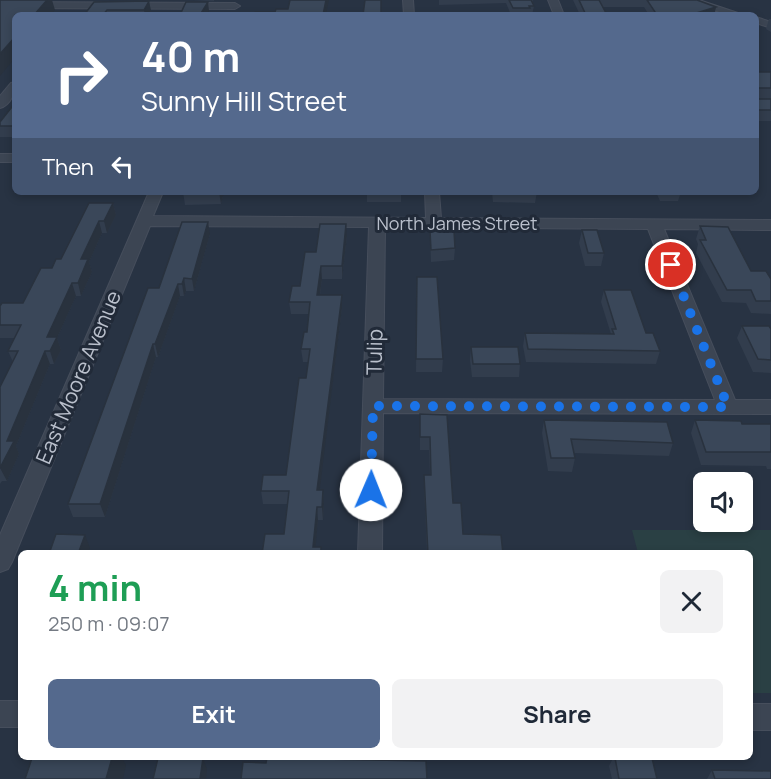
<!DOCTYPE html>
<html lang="en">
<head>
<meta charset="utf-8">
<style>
  :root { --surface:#fff; --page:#f2f2f3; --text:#1f2937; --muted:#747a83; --accent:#54698d }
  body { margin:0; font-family:Manrope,sans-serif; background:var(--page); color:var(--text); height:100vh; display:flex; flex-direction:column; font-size:22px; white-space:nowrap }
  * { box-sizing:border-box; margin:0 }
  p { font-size:20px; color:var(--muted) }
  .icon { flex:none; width:33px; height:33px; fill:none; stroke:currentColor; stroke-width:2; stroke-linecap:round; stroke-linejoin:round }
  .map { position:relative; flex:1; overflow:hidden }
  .panel { position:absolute; left:18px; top:550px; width:735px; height:210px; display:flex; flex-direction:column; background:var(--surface); border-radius:9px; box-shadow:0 3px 9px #0003 }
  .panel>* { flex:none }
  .banner { position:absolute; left:12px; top:12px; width:747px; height:183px; border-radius:9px; box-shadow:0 3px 9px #0003; background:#54698d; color:#fff; overflow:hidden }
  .controls { position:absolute; left:693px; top:472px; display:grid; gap:12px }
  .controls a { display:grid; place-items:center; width:60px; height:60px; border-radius:9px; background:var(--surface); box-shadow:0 3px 9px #0003; font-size:30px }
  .pin { position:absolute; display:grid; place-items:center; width:51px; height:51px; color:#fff; margin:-26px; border:3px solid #fff; border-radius:50%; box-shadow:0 2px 6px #0007 }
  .me { position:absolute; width:66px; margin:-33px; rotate:1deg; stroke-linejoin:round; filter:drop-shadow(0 0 4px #0008) }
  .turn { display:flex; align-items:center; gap:21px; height:126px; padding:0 30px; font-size:27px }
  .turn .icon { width:78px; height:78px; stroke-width:2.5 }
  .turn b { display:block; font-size:42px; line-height:51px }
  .then { display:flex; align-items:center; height:57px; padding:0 30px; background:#0003; gap:12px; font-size:22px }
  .round { display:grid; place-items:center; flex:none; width:63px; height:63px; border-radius:9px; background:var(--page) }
  .headline { display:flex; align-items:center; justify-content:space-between; height:102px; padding:0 30px }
  h1 { font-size:36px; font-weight:700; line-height:45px; color:#1e9e55 }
  .cta { display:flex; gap:12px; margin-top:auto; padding:12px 30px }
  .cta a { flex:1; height:69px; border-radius:9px; background:var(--accent); color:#fff; font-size:24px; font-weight:700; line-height:69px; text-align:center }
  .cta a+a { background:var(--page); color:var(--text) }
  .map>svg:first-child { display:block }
  .green { fill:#2a4044 }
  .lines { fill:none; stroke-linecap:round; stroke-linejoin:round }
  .minor-casing { stroke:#464e5c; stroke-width:2 }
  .minor { fill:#3c4553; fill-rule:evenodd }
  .wall { fill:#323d4d }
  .shaded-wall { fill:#29323e }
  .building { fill:#3a4759; stroke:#29323e; stroke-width:1.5 }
  .route { stroke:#1a73e8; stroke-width:10; stroke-dasharray:0 18 }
  .labels { text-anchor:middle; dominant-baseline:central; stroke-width:6; stroke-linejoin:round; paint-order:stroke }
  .far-street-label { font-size:18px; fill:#bac0cc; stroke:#212a38 }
  .street-label { font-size:21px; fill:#bac0cc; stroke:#212a38 }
</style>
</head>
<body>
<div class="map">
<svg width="771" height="779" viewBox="0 0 771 779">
  <rect width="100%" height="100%" fill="#283343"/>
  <!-- green -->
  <path class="green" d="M632 530H771V693H750V554L638 553Z"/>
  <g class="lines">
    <!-- minor casing -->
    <g class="minor-casing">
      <path id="minor" d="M403 0H413L414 15H404Z
        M548 0H558L564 15H554Z
        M684 0H699L744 15H728Z
        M0 2 235 3 240 6 235 9 0 8Z
        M756 17 771 22V28L756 23Z
        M15 82C15 93 11 105 0 108V96L11 83Z
        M0 154H15V162H0Z
        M149 192H163L153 216 426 218 425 192H439L441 218 771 220V230L664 229 735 400H771V414L383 413 382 554H358L369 227 150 226 12 562 8 569 0 572V535ZM385 227 648 229 715 400 383 399Z
        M0 701H21V727H0Z
        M750 704H771V730H750Z"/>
    </g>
    <!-- minor -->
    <use href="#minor" class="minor"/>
  </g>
  <!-- wall -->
  <path class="wall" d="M193 0H214V1Z
    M439 0H533L532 3 534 6 532 15H511L506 3 439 5Z
    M573 0H697L716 7 714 15H649L644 7H603L607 15H580Z
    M149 1 151 11 148 15H84L94 2Z
    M769 19H771V32L766 29Z
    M756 72H771V121H756Z
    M15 103V137H0V122Z
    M183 192H224L221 204 185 205Z
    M367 192H401V202H367Z
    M492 192H537L535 203 493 202Z
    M656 192H681L678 201H660Z
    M113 203 116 215 107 233H102L89 262 92 272 81 296H76L57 338 61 350 54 364H50L16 446 19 454 7 481H2L0 484V387L13 362 8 351 15 338H0V306L23 303 52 268 61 259Z
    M700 226 751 271 771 279V314L751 313 746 303 722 302 696 253 698 244 696 239Z
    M582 230 604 253 601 266H585L579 243Z
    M430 231 455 248 454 260 431 262Z
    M210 234 194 291H186L184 296H180L158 357H156L105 517H73L68 504 159 288Z
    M347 236 342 279H322L320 295H342V308L319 490H323L324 504 323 520H318L315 547H321L322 554H262L284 534 287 504H263L261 491 286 475 306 378 308 362H303L301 349 307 332 309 314H291L289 302 300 286 316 252Z
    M417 277 443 359 442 372H416Z
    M604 290 660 351 656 364 526 362 523 346 525 333 611 334 601 302Z
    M742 326 771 329V373L753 372 737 338Z
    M471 347 520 364 519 377H472L470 360Z
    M420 414 447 415 453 503 463 534 503 554H427L424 488V475H430L429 450H420Z
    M544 420 673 443 669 456 573 453 575 458 572 472 548 471 542 433Z
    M695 420 742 424H771V469H767L766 466 701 465 691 433Z
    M613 758H652L657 779H612L609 766Z
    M712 770 771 779H707Z"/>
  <!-- shaded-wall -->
  <path class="shaded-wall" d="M47 0H52L55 10 51 15H34Z
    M326 0H329L326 15H323Z
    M149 1 151 11 148 15H145L144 10Z
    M208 2 209 11 207 15H200Z
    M716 7 714 15H690Z
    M15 37V58L0 76V54Z
    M219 192H224L221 204Z
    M113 203 116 215 107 233 104 221Z
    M99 221 102 233 89 262 92 272 81 296 78 283 81 259Z
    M208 222 210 234 194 291 192 279Z
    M346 224 347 236 342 279V266Z
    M321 266 322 279 318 307 317 295Z
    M184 278 186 291 184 296 182 284Z
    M72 283 76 296 57 338 61 350 54 364 50 351 47 337Z
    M178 284 180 296 158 357 155 344Z
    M342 295V308L318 504 317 490Z
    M153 344 156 357 105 517 100 504Z
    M45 351 50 364 16 446 19 454 7 481 0 468 7 441Z
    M323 490 324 504 323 520 322 507Z
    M317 507 318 520 315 554 313 547Z
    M85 535 90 548 88 554H78Z
    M112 758H122L126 765 123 779H106Z
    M203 758 207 769 206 779H200Z"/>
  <!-- building -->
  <path class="building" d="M0 0H47L34 15H15V37L0 54Z
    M290 0H326L323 15H254L255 12H275L276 9H288Z
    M365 0H381V15H363Z
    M509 0H531L534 6H529L530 8H513Z
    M579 0H599L607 15H586Z
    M647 0H697L716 7 690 15H657Z
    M149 1 144 10H107L103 15H84L94 2Z
    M186 2H208L200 15H180Z
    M756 72H771V88H758V99H771V110H756Z
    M15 103V126H0V122Z
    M89 203H113L104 221H99L81 259H88L78 283H72L47 337H57L50 351H45L7 441H14L0 468V387L18 351H8L21 325H0V306L2 303H23L41 268H52L56 259H61Z
    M182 222H208L192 279 184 278 182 284H178L155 344H153L100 504H68L148 288H159Z
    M320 224H346L342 266H321L317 295H342L317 490H323L322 507H317L313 547H321V554H262L265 534H284L289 491H261L263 475H286L299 378H306L310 349H301L304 332H307L310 302H289L292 286H300L305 252H316Z
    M700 226 728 227 751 271H766L771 279V301H756L751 290H727L700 240H706Z
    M582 230H597L604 253H588Z
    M430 231H454L455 248 431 250Z
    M417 277H437L443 359H416Z
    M604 290H631L646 333H653L660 351 528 349 525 333 614 334 612 329H616Z
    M742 326H769L771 329V360L758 359Z
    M471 347H518L520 364H473Z
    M420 414 447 415 453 503H461L463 534 501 535 503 554H428L424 475H431L430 437H420Z
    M544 420 667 422 673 443 571 439 575 458H551Z
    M695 420 741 421 742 424H771V452H706Z
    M56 534 85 535 78 554H49Z
    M32 758H112L106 779H25Z
    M158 758H203L200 779H153Z
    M267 758 426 761 427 779H241L243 762 266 763Z
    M615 758H652L657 779H619Z
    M712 770 771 771V779H715Z"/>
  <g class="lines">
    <!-- route -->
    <path class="route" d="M371 490 373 406 728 407 671 265"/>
  </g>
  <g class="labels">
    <!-- far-street labels -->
    <g class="far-street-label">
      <text x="457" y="223">North James Street</text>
    </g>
    <!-- street labels -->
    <g class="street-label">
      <text transform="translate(374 352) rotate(-89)">Tulip</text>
      <text transform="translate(78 377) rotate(-67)">East Moore Avenue</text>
    </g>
  </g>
</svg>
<div class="controls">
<a><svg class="icon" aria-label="sound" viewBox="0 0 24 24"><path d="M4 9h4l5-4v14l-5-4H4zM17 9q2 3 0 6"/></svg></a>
</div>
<div class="pin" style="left:671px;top:265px;background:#d93025"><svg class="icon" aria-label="arrive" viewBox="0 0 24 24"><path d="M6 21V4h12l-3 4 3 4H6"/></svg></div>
<svg class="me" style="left:371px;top:490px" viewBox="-20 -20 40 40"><circle r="19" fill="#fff"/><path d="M0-13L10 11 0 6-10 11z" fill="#1a73e8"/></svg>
<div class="banner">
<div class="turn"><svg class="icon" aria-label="right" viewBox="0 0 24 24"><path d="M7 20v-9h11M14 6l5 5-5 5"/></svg><div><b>40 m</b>Sunny Hill Street</div></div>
<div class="then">Then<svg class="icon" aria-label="left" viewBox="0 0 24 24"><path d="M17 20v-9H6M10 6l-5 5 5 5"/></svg></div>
</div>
<section class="panel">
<div class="headline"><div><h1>4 min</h1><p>250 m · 09:07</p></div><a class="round"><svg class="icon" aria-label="close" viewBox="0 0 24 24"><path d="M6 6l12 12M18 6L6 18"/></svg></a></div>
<div class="cta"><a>Exit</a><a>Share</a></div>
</section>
</div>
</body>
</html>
